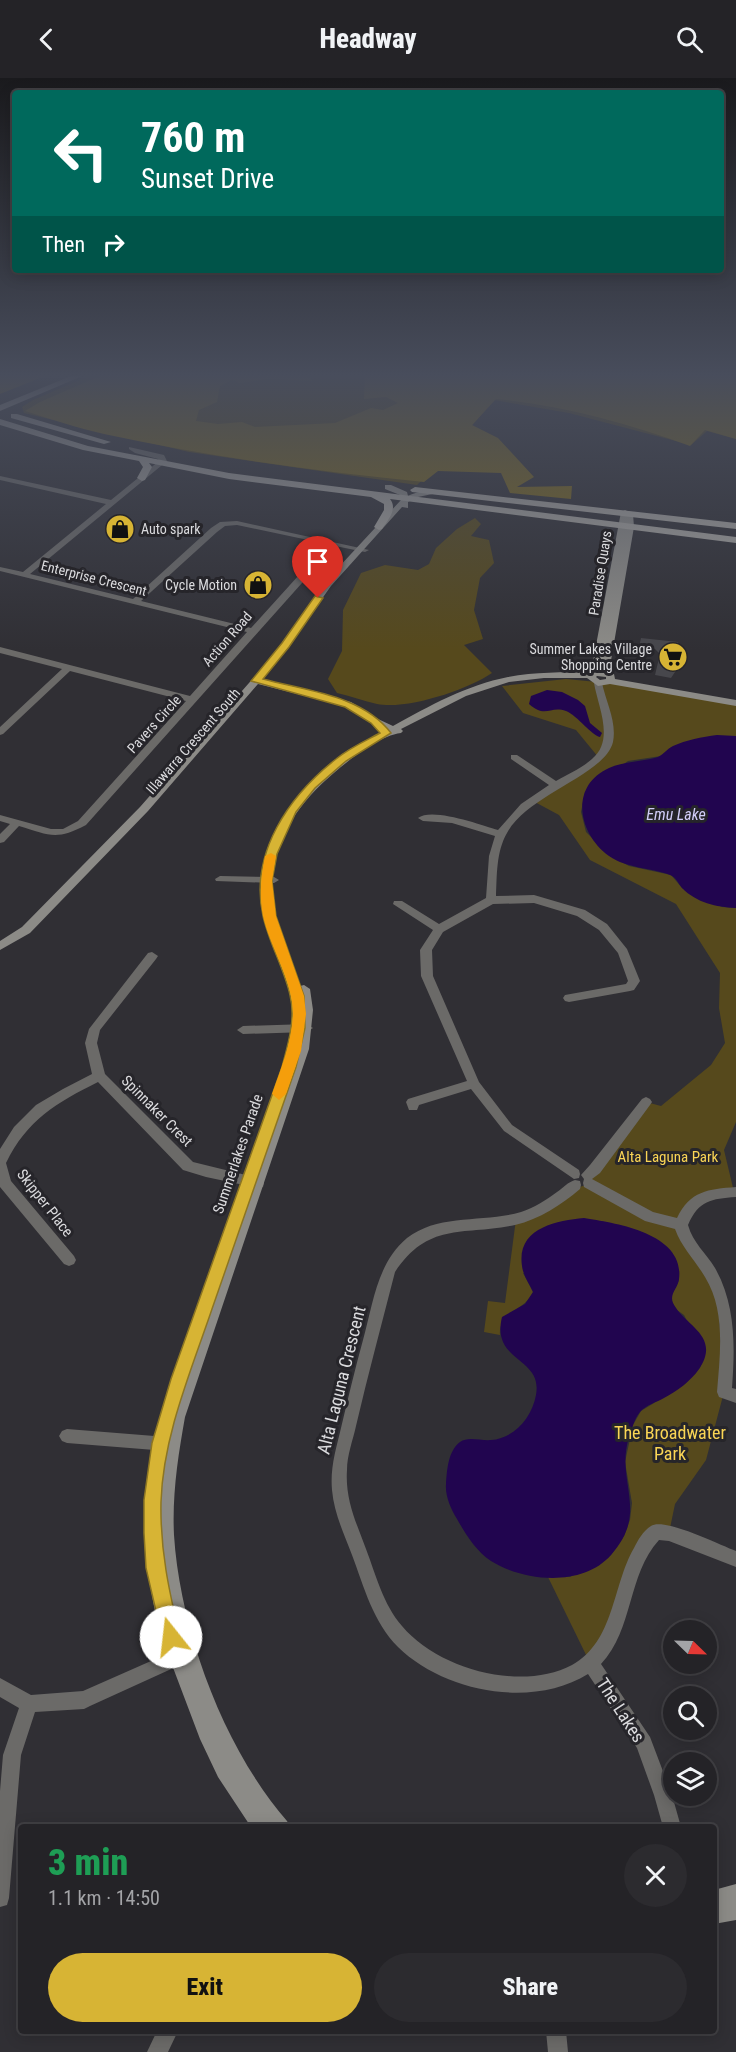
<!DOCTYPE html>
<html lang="en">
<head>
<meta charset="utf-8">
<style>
  :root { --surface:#242327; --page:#2c2b2f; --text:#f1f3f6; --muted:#a3a4a7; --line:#414044; --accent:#d7b434 }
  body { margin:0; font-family:"Roboto Condensed",sans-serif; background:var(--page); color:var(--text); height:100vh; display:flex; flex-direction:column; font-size:22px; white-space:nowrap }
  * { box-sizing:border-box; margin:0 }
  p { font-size:20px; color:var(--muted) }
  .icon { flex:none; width:33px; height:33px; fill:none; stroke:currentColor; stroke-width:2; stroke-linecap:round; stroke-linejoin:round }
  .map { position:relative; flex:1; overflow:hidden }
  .details { position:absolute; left:18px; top:1746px; width:699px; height:210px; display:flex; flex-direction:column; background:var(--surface); border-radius:6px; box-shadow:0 3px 15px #0003,0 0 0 2px var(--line) }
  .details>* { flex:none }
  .banner { position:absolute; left:12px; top:12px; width:712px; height:183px; border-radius:6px; box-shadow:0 3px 15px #0003,0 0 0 2px var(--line); background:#00695c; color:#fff; overflow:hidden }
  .needle { width:39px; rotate:113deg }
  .buttons { position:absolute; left:663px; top:1542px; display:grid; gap:12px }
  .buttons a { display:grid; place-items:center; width:54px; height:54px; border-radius:50%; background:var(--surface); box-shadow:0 3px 15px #0003,0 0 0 2px var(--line); font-size:30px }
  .pin { position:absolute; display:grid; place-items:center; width:51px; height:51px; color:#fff; margin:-62px -26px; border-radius:50% 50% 50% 0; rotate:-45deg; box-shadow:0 0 6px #0007 }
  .pin .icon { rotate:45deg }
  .me { position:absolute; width:66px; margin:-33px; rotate:344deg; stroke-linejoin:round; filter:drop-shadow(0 0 4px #0008) }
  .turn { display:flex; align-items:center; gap:21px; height:126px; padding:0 30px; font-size:27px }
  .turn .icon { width:78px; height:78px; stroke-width:2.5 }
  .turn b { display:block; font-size:42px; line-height:51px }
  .then { display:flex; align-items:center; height:57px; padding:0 30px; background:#0003; gap:12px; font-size:22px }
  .round { display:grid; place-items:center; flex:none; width:63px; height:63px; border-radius:32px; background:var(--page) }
  .head { display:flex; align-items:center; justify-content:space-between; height:102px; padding:0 30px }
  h1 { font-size:36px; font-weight:800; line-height:45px; color:#1e9e55 }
  .action { display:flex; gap:12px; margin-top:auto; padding:12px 30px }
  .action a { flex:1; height:69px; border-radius:36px; background:var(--accent); color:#111; font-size:24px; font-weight:800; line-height:69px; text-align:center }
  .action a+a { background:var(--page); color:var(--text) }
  header { display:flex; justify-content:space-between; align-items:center; height:78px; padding:0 30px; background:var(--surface); font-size:27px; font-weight:800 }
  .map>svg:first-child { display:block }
  .green { fill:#56491c }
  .forest { fill:#7b6619 }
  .water { fill:#21054f }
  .building { fill:#47474c }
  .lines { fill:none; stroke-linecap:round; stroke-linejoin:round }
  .street { fill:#6b6a68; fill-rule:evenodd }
  .secondary { fill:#8c8b87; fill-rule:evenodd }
  .primary { fill:#a6a49f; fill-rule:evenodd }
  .route { fill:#d7b434; stroke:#8c7522; stroke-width:1.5 }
  .slow { fill:#f59e0b }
  .labels { text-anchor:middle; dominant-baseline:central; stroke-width:6; stroke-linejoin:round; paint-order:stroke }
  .far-poi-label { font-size:14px; fill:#dbdbde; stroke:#26252a; text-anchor:end }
  .far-street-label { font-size:14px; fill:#dbdbde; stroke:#26252a }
  .street-label { font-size:15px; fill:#dbdbde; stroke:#26252a }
  .park-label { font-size:15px; fill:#fad555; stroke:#26252a }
  .water-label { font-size:16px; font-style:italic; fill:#d2cdf8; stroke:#26252a }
  .near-street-label { font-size:18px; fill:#dbdbde; stroke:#26252a }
  .near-park-label { font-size:18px; fill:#fad555; stroke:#26252a }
</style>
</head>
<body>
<header><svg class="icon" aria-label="back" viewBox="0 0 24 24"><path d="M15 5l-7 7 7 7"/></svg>Headway<svg class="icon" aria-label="search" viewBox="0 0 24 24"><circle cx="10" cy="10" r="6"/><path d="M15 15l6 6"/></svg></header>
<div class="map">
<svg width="736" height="1974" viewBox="0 0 736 1974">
  <rect width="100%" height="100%" fill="#302f34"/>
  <!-- green -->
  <path class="green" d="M94 296H736V361L707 353 691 367 569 335 494 322 440 385 417 407 189 374 24 335 22 329 33 322Z
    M475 440 481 446 471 458 489 462 494 485 480 500 474 532 483 561 464 567 492 595C467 612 407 632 377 626 364 623 350 618 337 615L328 601 342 573 343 532 361 495 385 487 418 492 429 486 436 470 457 451Z
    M566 601 608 605 736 625V658L672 669 661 678 628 683 585 714 581 734 586 754 610 778 629 788 671 797 682 810 722 829 736 830V1044L724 1072 734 1114 713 1115 681 1147 717 1207 724 1314 706 1382 675 1426 669 1455 656 1454 590 1585 548 1499H570L611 1477 624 1458 630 1442 632 1425 625 1384 633 1347 641 1333 685 1306 700 1290 705 1277 684 1237 677 1232 671 1222 672 1216 679 1202 677 1185 523 1195 533 1214C526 1232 498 1234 500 1257L484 1254 488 1223 505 1225 516 1141 579 1109 587 1107 646 1024 661 1028 711 987 725 965 719 930 720 895 676 826 590 782 559 737 533 723 599 680 576 652 523 635 502 608Z"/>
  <!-- forest -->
  <path class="forest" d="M0 296H50L0 316Z
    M104 296H302L314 303 268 301 240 305 232 302 220 308 217 324 199 332 196 343 218 346 242 344 255 349 335 345 371 330 383 332 398 325 386 319 364 321 365 296H736V361L705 352 690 368C627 345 563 328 496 321L472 347 498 360 534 399 517 409 572 408 571 421 510 415 501 395 438 393 424 404C317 393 209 379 104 356 77 350 51 341 25 333L40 324Z"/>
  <!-- water -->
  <path class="water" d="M547 612 562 614 578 622 585 628 590 645 602 655 600 659C591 657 578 638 566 633 550 627 546 641 529 626L531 618Z
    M717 657 736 658V830C716 829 697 825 682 810 678 805 676 799 670 797 649 789 628 791 609 778 578 756 569 708 609 690 625 683 642 684 658 679 664 676 667 671 673 668 686 662 702 659 717 657Z
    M584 1140C615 1145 685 1155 679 1201 678 1212 666 1217 676 1230 689 1249 720 1260 699 1291 691 1303 677 1313 664 1320 657 1324 646 1327 640 1334 634 1341 632 1351 629 1359 615 1404 650 1433 611 1477 583 1509 525 1504 491 1483 476 1473 466 1457 457 1441 451 1431 445 1418 446 1406 447 1392 448 1373 460 1364 468 1358 481 1363 491 1362 515 1360 532 1339 536 1317 543 1278 491 1285 502 1239L525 1226 533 1214C530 1207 525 1200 523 1193 513 1151 554 1143 584 1140Z"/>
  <!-- building -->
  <path class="building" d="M641 560 678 564 681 572H686V583L677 582V591L671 600 655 597 660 576 655 571 639 569Z"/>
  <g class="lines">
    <!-- street -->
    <path class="street" d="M129 369 164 377 167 383 30 496 133 521 211 450 220 444 237 443 369 472 365 474 335 468 86 747C56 763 49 757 19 748L4 764 0 765V756L10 746 0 743V737L51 751H63L78 743 186 623 70 593 3 656 0 657V649L62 591 0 575V569L190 618 247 554 0 493V489L23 494 106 426 0 402V398L111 422 159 383 158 381 135 375 129 371ZM237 447 327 466 251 550 141 523 217 454 225 448Z
      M598 602 602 605C606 624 617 644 613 664 605 697 528 716 507 755 496 774 497 798 496 818L534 817 585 832 607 846 627 871 640 903 634 912 630 913 569 924 565 923 563 920 565 917 626 906 628 903 618 875 599 852 577 838 534 825 493 826 443 854 432 872 433 898 479 1004 512 1047 579 1092 580 1096 579 1100 574 1101 504 1053 471 1011 419 1027 417 1032H409L406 1024 408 1021 467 1003 421 898 420 872 433 852 393 826 394 823H402L439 846 486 820 489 778 495 758 452 745 423 743 418 740C432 729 481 747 498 752L521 726 549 707 511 681V677H517L556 703C568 696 582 690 592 681 615 662 598 629 594 605Z
      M220 798 274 799 279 802 274 805 216 803 215 801Z
      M152 874 158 878 156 881 100 952 97 965 105 996 193 1084 258 1100 263 1101 264 1105 263 1109 258 1110 206 1099 183 1092 98 1004C56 1025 27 1042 6 1085L11 1103 74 1178 76 1182 74 1186 69 1188 64 1186 0 1109V1071L14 1049 36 1027 63 1011 92 996 85 965 89 951 148 875Z
      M307 946 313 950 307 954 243 956 237 952 243 948Z
      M646 1019 650 1021 652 1024 650 1027 600 1095 592 1101 653 1134 677 1140C690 1113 708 1111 736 1109V1119C711 1121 699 1122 688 1147 693 1165 706 1175 715 1190 736 1227 735 1269 732 1310L736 1311V1325L719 1319 717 1314C720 1276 726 1233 705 1199 695 1182 682 1170 675 1151L645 1143 584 1109 583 1105 584 1101 581 1097 590 1087 642 1021Z
      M575 1102 580 1103 581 1107 580 1111C561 1127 540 1141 515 1147 464 1158 429 1143 395 1194 382 1245 368 1296 356 1348 353 1362 347 1377 347 1392 345 1421 356 1444 366 1471 376 1497 383 1526 402 1548 438 1591 521 1614 572 1587 615 1563 612 1508 634 1470 638 1462 643 1453 651 1448 664 1439 720 1467 736 1473V1489L669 1463 659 1462C627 1497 634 1551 601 1586L650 1659 672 1717 681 1749H663L654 1717 637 1670 588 1596C532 1631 444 1614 398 1569 373 1544 364 1509 352 1477 344 1456 334 1435 332 1412 330 1390 336 1371 341 1350 348 1320 355 1291 363 1262 373 1226 377 1185 407 1160 439 1135 484 1145 521 1134 534 1130 546 1122 557 1114 563 1110 568 1104 575 1102Z
      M67 1351 167 1359 172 1361 175 1366 172 1371 167 1373 67 1365 62 1363 59 1358 62 1353Z
      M185 1568 191 1570 193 1576 191 1582 90 1628 84 1631 35 1634 21 1677 9 1820 7 1827 0 1829V1713L3 1677 19 1630 0 1619V1600L31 1617 83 1613Z
      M157 1953H178L168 1974H147Z
      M546 1953H566L568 1974H548Z"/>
    <!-- secondary -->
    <path class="secondary" d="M385 407H391L407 414 408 418C417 414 433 410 442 414L418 419 408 424V430L402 429 331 508 277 584 262 602 351 624 378 641 393 648C429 628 467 607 508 599 535 594 563 594 591 594L621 434 625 432 633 436 634 449 609 594 614 596 615 601 736 622V628L610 606 598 608 587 600H544L509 604 466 618 401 651 403 653 401 655C379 658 353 679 335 694 293 729 262 777 275 834 280 860 293 883 300 908L304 907 310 911 313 932 309 971 185 1339C178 1378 172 1417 174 1457 180 1552 224 1671 287 1743L290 1749H251L218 1699 200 1661 169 1579 156 1539 147 1490 145 1422 152 1365 173 1301 283 989C304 923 286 908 268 848 240 755 313 692 386 651L372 645 345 628 258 606 148 733 30 855 0 872V863L22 849 140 729 271 580 325 504 401 422 400 417 385 411ZM597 598 606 599V601L600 602 596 599Z
      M736 1806V1842L714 1846V1812Z"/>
    <!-- primary -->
    <path class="primary" d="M76 296H87L0 333V327Z
      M11 336H17L111 364 104 366 11 340Z
      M0 341 88 368 229 395 736 459V465L390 421C398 431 388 442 382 451L379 452 374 449 384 432V426L371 419 229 401 149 385 152 389 145 402 142 403 137 400 143 389 139 383 83 372 0 347Z
      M415 409 736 445V451L412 414 410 412Z"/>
  </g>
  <!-- sky -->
  <linearGradient id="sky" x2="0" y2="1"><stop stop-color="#1a1a1d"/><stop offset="0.52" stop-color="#484d5c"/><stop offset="1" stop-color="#484d5c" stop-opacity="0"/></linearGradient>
  <rect width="736" height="572" fill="url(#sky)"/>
  <!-- route -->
  <path class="route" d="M315 518 323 520 289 569 263 601C307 613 362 617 391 655L346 683 315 710 296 734 277 776 272 803 276 838 304 918 305 950 296 989C268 1070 240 1150 212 1231 191 1293 163 1358 161 1424 160 1472 169 1513 180 1559L178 1566 171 1569 164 1566 162 1559 146 1490 144 1455V1422L152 1365 171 1301 282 989C288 966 296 941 290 917 284 890 269 865 263 838 249 775 289 718 336 681 349 670 365 663 380 655L371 645 345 629 251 603 282 565Z"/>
  <!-- slow -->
  <path class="slow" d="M271 775 276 778 272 803 276 838 304 918 306 936 301 973 286 1016 279 1022 272 1016C281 990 292 964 293 936 293 902 270 870 263 838 259 818 261 798 265 778Z"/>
  <!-- icons -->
  <defs>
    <g id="shop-disc" transform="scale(1.5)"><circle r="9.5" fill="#d7b434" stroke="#26252a"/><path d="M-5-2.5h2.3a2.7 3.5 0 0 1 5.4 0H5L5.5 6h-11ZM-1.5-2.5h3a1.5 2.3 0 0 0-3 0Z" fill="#111"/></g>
    <g id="supermarket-disc" transform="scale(1.5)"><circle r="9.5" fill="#d7b434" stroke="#26252a"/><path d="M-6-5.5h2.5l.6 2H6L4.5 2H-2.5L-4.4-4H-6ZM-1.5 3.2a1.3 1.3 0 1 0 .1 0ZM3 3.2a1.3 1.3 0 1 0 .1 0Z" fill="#111"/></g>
  </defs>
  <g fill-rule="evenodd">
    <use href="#shop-disc" x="120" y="451"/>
    <use href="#shop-disc" x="258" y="507"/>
    <use href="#supermarket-disc" x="673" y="579"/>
  </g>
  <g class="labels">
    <!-- far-poi labels -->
    <g class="far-poi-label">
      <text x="141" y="451" text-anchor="start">Auto spark</text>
      <text x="237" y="507">Cycle Motion</text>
      <text x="652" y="571">Summer Lakes Village<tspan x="652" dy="16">Shopping Centre</tspan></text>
    </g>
    <!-- far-street labels -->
    <g class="far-street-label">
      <text transform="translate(600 495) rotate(-81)">Paradise Quays</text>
      <text transform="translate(94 500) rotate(14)">Enterprise Crescent</text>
      <text transform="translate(227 561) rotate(-49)">Action Road</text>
      <text transform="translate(154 646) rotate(-48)">Pavers Circle</text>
      <text transform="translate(193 663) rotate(-49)">Illawarra Crescent South</text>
    </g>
    <!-- street labels -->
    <g class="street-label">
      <text transform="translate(157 1033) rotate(45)">Spinnaker Crest</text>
      <text transform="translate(238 1076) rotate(-71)">Summerlakes Parade</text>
      <text transform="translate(45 1125) rotate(52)">Skipper Place</text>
    </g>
    <!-- park labels -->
    <g class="park-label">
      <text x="668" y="1079">Alta Laguna Park</text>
    </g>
    <!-- water labels -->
    <g class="water-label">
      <text x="676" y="736">Emu Lake</text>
    </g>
    <!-- near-street labels -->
    <g class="near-street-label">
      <text transform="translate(341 1302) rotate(-76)">Alta Laguna Crescent</text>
      <text transform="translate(621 1632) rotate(57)">The Lakes</text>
    </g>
    <!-- near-park labels -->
    <g class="near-park-label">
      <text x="670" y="1354">The Broadwater<tspan x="670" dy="21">Park</tspan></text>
    </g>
  </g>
</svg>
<div class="buttons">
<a><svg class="needle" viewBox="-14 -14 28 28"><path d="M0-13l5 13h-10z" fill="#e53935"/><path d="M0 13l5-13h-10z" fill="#a3a4a7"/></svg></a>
<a><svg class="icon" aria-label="search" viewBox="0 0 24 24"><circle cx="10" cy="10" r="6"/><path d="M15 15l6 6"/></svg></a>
<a><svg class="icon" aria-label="layers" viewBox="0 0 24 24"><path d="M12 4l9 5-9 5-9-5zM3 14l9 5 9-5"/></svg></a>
</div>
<div class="pin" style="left:318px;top:520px;background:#d93025"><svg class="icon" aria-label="arrive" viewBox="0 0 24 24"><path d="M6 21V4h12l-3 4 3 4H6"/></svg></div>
<svg class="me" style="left:171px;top:1559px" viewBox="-20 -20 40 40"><circle r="19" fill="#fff"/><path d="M0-13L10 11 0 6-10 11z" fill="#d7b434"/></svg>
<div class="banner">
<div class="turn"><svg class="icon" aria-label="left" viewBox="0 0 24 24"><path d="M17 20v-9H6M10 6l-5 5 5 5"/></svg><div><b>760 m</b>Sunset Drive</div></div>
<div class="then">Then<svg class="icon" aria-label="right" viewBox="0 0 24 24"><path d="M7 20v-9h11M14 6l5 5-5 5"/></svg></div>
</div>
<section class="details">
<div class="head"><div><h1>3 min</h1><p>1.1 km · 14:50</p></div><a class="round"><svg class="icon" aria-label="close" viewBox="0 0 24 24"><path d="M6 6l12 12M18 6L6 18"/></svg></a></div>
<div class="action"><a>Exit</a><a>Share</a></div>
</section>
</div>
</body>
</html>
